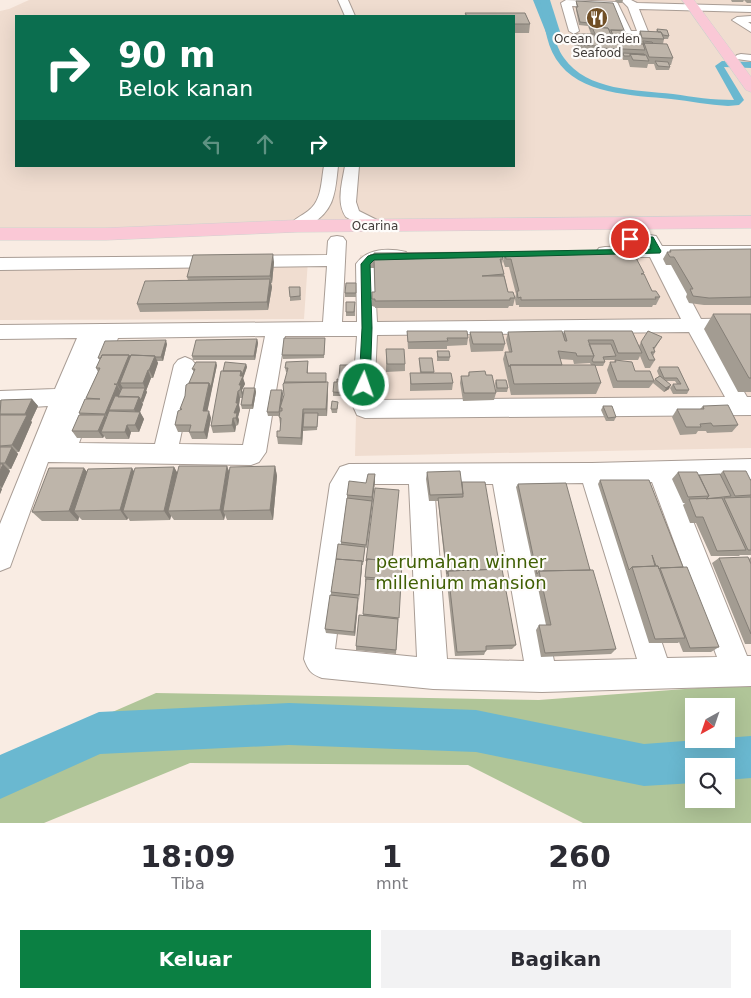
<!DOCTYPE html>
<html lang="id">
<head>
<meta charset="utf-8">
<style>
  :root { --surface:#fff; --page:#f2f2f3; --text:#2b2b33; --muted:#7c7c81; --accent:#0b8043 }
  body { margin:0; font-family:"DejaVu Sans",sans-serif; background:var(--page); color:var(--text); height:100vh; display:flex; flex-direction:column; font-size:19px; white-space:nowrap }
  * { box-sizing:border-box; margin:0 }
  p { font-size:16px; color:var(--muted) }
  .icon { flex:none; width:28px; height:28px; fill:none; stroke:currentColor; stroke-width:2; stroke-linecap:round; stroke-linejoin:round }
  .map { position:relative; height:823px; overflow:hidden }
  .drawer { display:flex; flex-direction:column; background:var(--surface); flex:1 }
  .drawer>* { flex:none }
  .guide { position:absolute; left:15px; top:15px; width:500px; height:152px; border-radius:0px; box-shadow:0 5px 20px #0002; background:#0b6e4f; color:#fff; overflow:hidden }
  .needle { width:32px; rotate:220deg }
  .buttons { position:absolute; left:685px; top:698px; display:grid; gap:10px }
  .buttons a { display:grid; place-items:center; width:50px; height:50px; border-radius:0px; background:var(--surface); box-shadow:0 5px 20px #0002; font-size:25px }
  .pin { position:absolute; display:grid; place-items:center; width:42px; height:42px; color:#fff; margin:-21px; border:2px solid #fff; border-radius:50%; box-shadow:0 1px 5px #0007 }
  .me { position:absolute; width:55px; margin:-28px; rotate:3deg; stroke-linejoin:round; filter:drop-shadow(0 0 4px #0008) }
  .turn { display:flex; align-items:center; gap:18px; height:105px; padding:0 20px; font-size:22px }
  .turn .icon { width:65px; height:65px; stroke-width:2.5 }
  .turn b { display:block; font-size:35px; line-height:42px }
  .lanes { display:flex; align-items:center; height:48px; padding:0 20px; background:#0003; justify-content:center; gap:25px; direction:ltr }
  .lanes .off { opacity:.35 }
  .eta { display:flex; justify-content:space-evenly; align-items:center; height:85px; text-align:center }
  .eta b { font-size:30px; font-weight:800; line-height:35px }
  .action { display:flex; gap:10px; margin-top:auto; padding:10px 20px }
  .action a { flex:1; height:58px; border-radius:0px; background:var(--accent); color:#fff; font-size:20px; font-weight:800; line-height:58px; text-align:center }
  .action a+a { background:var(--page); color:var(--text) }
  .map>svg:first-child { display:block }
  .built { fill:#f0ddd0; fill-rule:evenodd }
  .green { fill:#b0c598; fill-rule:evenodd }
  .water { fill:#6ab8d0 }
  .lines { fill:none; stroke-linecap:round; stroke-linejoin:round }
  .canal { fill:#6ab8d0; fill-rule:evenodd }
  .river { fill:#6ab8d0; fill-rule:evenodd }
  .minor-casing { stroke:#a99d95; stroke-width:2 }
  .major-casing { stroke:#d1d0cf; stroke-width:1 }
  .minor { fill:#fff; fill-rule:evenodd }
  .major { fill:#fac8d6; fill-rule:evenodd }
  .wall { fill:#a39c92; fill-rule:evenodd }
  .shaded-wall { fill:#857f77 }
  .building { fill:#beb5aa; stroke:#857f77 }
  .route { fill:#0b8043; stroke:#07532c }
  .labels { text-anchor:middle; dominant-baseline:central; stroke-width:4.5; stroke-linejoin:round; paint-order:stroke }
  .far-poi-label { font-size:12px; fill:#403b38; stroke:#fefcfa }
  .far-street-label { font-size:12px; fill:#403b38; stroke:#fefcfa }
  .near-park-label { font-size:18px; fill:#405f04; stroke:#fefcfa }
</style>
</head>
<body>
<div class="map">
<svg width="751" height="823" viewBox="0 0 751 823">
  <rect width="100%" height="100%" fill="#f9ece3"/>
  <!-- built -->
  <path class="built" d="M29 0H751V222L0 234V11L9 9ZM16 16H514V166H16Z
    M751 253V448L355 456 360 255Z
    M0 259 308 260 304 319 0 320Z"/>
  <!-- green -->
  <path class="green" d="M751 684V823H583L468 765 190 763 44 823H0V761L156 693 539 700ZM694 706H726V739H694ZM694 766H726V799H694Z"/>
  <!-- water -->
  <path class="water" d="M533 0H550L562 38 547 35Z"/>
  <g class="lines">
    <!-- canal -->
    <path class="canal" d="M540 0H546C551 18 553 43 564 58 587 91 637 90 673 94 693 97 713 100 734 100L715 66 722 61 751 62V68L724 67 744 100 739 105 728 106C709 105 690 101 671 99 633 95 579 95 556 59 545 42 544 19 540 0Z"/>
    <!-- river -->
    <path class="river" d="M289 703 476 710 644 744 751 736V778L726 780V766H694V783L644 786 476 752 289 745 100 754 0 799V755L99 712Z"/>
    <!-- minor casing -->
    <g class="minor-casing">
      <path id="minor" d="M338 0H348L355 16H345Z
        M566 0 617 2 631 31H637L628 7 621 0H631L637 3 751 6V12L639 9 649 34 644 37 623 36 610 7 572 6 579 31 574 34 569 31 561 3Z
        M751 16V22H748L751 24V32L732 20 737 17Z
        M741 54 751 55V61L737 59 735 57 737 55Z
        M324 166H338C335 193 335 210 310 225 303 229 299 231 291 230L289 226C293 219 302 216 308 211 322 201 321 182 324 166Z
        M345 166H359L356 202 359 211 381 222 383 226 381 230H369L346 217C336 203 342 183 345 166Z
        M650 235 656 236 662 246H751V256L668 257 701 319 751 318V332H709L747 397H751V415L365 418 357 415 352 404 357 336H285L266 452 259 462 251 465 48 462 10 567 0 571V524L48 406 0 409V391L55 389 77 338 0 339V325L323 322 327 266 0 270V258L327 255 328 241 331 237 337 236 343 237 346 241 342 322H357L356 264C367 248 389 248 406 252L409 256 406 260 379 261 374 266 377 322 681 319 650 257H605L599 256 596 252 599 248 605 247 645 246 641 240 644 236ZM689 332 725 397 374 400 377 335ZM265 336 243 445 179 444 196 365 192 360 185 357 178 360 174 365 155 444 79 443 118 338Z
        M751 459V479L677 481 747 656H751V686L542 692 433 689 322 678C311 674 308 670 304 659L330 484 340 467 349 464 592 463ZM652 482 717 657 667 658 608 483ZM583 483 637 659 554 661 518 484ZM356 484H409L417 657 335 649ZM434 484H493L524 661 447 659Z"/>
    </g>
    <!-- major casing -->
    <g class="major-casing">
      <path id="major" d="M682 0H694L751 77V92L746 90Z
        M751 216V228L297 232 106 240H0V228H106L297 220Z"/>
    </g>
    <!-- minor -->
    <use href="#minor" class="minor"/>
    <!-- major -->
    <use href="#major" class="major"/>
  </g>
  <!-- wall -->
  <path class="wall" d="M615 0H623L622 3H617Z
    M731 0H751V3H747L744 0 743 2H732Z
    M576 1 623 31 627 34 638 37 640 31 656 32 657 29 669 36 668 39H664L663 44 673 58 671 65H669L670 67 669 70H656L654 64H648L647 68 630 67 628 60H623L622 55 600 54 597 49 596 53 576 52 573 40 574 34H591L588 26 579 25 576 10 577 7 576 4Z
    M465 13H525L530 24 529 33H514V16H465Z
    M751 249V305H704L689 303 686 297 687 294 671 265H666L663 259 667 252H669L670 250Z
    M509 252 639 258 637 261 643 274 652 291 660 297 656 305H653L652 307H519V305H516L515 299 516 294 509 267H505L503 261 505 253H508Z
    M370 255 503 259 502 264 508 292 515 298 513 306H509L508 308H375V307L372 306V292H375L374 268H370Z
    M274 262 272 283H271L272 287 268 310 140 312 137 304 188 280 187 277Z
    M356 283V297H345V293Z
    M300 287 301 300 290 301V297Z
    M355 302V316H346V312Z
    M713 314H751V392H738L704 329Z
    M407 331 468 338 467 345 447 346V349H408Z
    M564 331H632L639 346 641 342 662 337 654 350 655 352 653 356 655 360 650 368H645L640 356 638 360H615L654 381 655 379 659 376 657 371 659 367H678L689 390 687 394H673L670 388 673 384H677L675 381H667L669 389 664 392 653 383 649 388H613L607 370 610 362H614L615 360H604L605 362 603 366H595L601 383 596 394 511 395 503 359 505 352H509L506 340 508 332 563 334ZM560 359 573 360 574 364 590 363 591 365H562Z
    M470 332 505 344 503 351 471 352 469 340Z
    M325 338 324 358 283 359 282 355Z
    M257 339 258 343 255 360H193L192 356Z
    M167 344 163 361H157L158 363 153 378H151L146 391 147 392 142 403 143 404 140 412 144 419 139 432H131L129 439H106L104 436 103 438H77L72 431 80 415 79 413 87 399 86 398 98 372 96 368 100 360 98 358Z
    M386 349 405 364V371L386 372Z
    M437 351 450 357 449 361H437Z
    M419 358 434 372V373L453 383 452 390 410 391V373H420Z
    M308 361V373H326V382L328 389 327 416H318L317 430 303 431 302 445 278 444 277 437 280 431V424L279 416H268L267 412 282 390 283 394 282 401 284 395V383L287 372H286L285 368Z
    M246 364 247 367 243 379 245 384 242 390 243 393 255 388 256 392 253 409H242L241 405 242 398H240L239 405 240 410 238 417 239 420 238 425 236 426 235 432 213 433 211 426 223 371Z
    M217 365 207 411 211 418 207 439H192L189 432H178L175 425 180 410V409L185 396 194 372 192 369Z
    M354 365V377H351L350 380 352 382H354L353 395 351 396H333V392L337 382 339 379V378Z
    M469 372 486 375 496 393 494 400 463 401 460 383 461 376H468Z
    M496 380 508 388 507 392H496L495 383Z
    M32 399 38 406 31 421 32 422 19 452H17L18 454 11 469H9L10 471 2 488H1L2 489 0 494V400Z
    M338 405 337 413H332L331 409Z
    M603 406 616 417 614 421H606L601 410Z
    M703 406 738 425 732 432 707 433 706 431H698L696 434 680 435 672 417 677 409H700Z
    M227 466 229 472 275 466 277 476 273 520H227L225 515 224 520H174L171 516 170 520 130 521 128 518 127 520H82L79 517 78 521H42L32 512 87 472H134L174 467 177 473Z
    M723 471 751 481V555H740L739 556H711L696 523H690L683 505 685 503H683L672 479 678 472 699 475 720 474Z
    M427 472 462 482 500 569 516 645 512 649 486 650 484 655 455 656 438 501H429L426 479Z
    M375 474V481L367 548 365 547 363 565H362L355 636 326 633 325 629 331 595V592L336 559 341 545V542L347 498V495L366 483Z
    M600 480 683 567 719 647 711 652H683L679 642 678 643H649L598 484Z
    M518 484 591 570 616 649 611 654 541 657 536 630 539 625H546L516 487Z
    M751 557V644H745L712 563 719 558 749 559Z
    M366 561 402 562 396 654 356 650V646L363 616 366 582H365V577L366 564Z"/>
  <!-- shaded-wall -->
  <path class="shaded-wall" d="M273 254 274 262 272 283 270 276Z
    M270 279 272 287 268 310 267 302Z
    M257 339 258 343 255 360 254 356Z
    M166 340 167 344 163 361 161 357Z
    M129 355 133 363 120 383 123 388 121 391 117 384Z
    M155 356 158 363 153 378 149 370Z
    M216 362 217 365 206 418 203 411 209 383Z
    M246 364 247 367 243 378 242 375Z
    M148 370 151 378 146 391 143 383Z
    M241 371 245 384 242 390 243 393V398L239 385Z
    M328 382V389L327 416 326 409Z
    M354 382 353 395 351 396V393Z
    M117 385 121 392 109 410 112 415 110 421 105 414Z
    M671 385 669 389 664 392 666 388Z
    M145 388 147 392 143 403 141 400Z
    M255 388 256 392 253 409 252 405Z
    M282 390 283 394 281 408H280V411L279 412Z
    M238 391 240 398 239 405 240 410 238 417 239 420 238 425 234 413Z
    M139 397 143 404 140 412 144 419 139 432 135 425 138 417 134 410Z
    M32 399 38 406 31 421 32 422 19 452 12 445 26 415 25 414Z
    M303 409 304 416 303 427V431L302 445 301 438Z
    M209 411 211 418 207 439 204 432Z
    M105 415 109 422 101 432 104 436 103 438 98 431Z
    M233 418 236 426 235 432 232 425Z
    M127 425 131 432 129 439 125 432Z
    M12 447 18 454 11 469 5 463Z
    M3 464 10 471 2 488 0 486V471Z
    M227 466 231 476 223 511 225 515 224 520 220 510Z
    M275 466 277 476 273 520 270 510Z
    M174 467 180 477 168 511 171 516 170 520 164 511Z
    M84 468 92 478 74 511 79 517 78 521 69 511Z
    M132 468 139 479 123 511 128 518 127 520 120 510Z
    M375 474V481L367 548 372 497Z
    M0 487 2 489 0 494Z
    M362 561V567L359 600V595Z
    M358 598V603L355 636 354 632Z"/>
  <!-- building -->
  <path class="building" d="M576 1 613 3 624 30H609L608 28 592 27 591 29H590L589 23 580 22 576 7H578Z
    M465 13H525L530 24H514V16H467Z
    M592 27 608 28 614 42 643 44 645 50 601 48Z
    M657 29 667 30 669 36 663 35 661 32H658Z
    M611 30 625 31 627 37 613 36Z
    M640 31 661 32 664 39 642 38Z
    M574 34H594L598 46 578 45Z
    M627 34 637 35 639 40H628Z
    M643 41 652 42 653 43H644V45Z
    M644 43 667 44 673 58 649 57Z
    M623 53 644 54 645 55 630 54V56H624Z
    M630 54 646 55 649 61 633 60Z
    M655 61 668 62 670 67 658 66Z
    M751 249V297L709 298 693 296 690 289H693L674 257H670L667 252H671L670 250Z
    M632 251 636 252 639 258H636L644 273 641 274H644L652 291H656L660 297H655L656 299 521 300V297L518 298 517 291H519L511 259H506L505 253H509V252Z
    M498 252 501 253 503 259H500L504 274 482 276H504L508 292H513L515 298H510V300L375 301V299H372V292H375L374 260H370V255L374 254V253Z
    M273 254 270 276 187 277 193 255Z
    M270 279 267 302 137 304 145 281Z
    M346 283H356V293H345Z
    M289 287H300V296L290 297Z
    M346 302H355L354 312H346Z
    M713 314H751V378H749Z
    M407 331H467L468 338H447L448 341 408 342Z
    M562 331 565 341H567L564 331H632L642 353H618L613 340H588L594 356H577L576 353 558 351 562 365H510L509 367 505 352H512L508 332Z
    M648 331 662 337 654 348 653 347 655 352H651L655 360H649L641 342Z
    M470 332H502L505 344H473Z
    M284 338H325L324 355H282Z
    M257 339 254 356H192L196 340Z
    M166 340 161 357H155V356L131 355 130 357 129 355H102L101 358H98L105 341Z
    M589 344H611L616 356 603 357 605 362H593L592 360 594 356Z
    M386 349H404L405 364H387Z
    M437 351H449L450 357H438Z
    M102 355H129L117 384H114L117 385 105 414 79 413 85 399H100L86 398 100 368H96Z
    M131 355 155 356 149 370H148L143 383H120Z
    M419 358H432L434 372H421Z
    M615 360 632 362 635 371H650L654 381H617L610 362H616Z
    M308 361 307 373H326V382L284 383 288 368H285L286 362Z
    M196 362H216L211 387 209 383H189L195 369H192Z
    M225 362 246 364 242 375 241 371H223Z
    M340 365H354V373H350V378H339Z
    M510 365H595L601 383 514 384Z
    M659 367H678L689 390H676L673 384H681L677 378H664Z
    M221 371H241L240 376H243L239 385H241L240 390 238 391 236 403H238L234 413H237L236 418H233L232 425 211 426Z
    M485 371 486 375H492L496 393H464L461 376H469V372Z
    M410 373H451L453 383 411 384Z
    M660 376 671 385 666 388 655 379Z
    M337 379 352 380V382H354L353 391 351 393 333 392 334 382H337Z
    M496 380H506L508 388H497Z
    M285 382H328L326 409H303L301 438 277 437V431H280L281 418 279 417 280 411H282V408H280L284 395 283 384Z
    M189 383H209L203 411H209L204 432H189L191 425H175L178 411 182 409H180L185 396 186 385Z
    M122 388H145L141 400 139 397H118Z
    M244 388H255L252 405H241Z
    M271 390H282L279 412H267Z
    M115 396 139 397 134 410H109Z
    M32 399 25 414H0L1 400Z
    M332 401 338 402 337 409H331Z
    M728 405 738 425 713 426 711 423 700 424 701 427H686L677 409H704L703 406Z
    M603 406H612L616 417 608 418Z
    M109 411 140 412 135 425H127L125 432H101Z
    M304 413H318L317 427H303Z
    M0 415H27L12 445 0 446Z
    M79 415H105L98 431H72Z
    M0 447H12L5 463H0Z
    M0 464H3L0 471Z
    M179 466H227L220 510 168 511Z
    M275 466 270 510 223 511 230 467Z
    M174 467 164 511H123L135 468Z
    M49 468H84L69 511 32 512Z
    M132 468 120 510 74 511 88 469Z
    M460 471 463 494 430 495 427 472Z
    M723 471H746L751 481V495L735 496Z
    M678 472H697L709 496 688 497Z
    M368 474H375L372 497 347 495 349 481 366 483Z
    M720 474 731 496 706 499 709 496 699 475Z
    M600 480H649L683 567 660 568 659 569 658 566H656L652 555 655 566 632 567 629 570Z
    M462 482H485L500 569 448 571 447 574 438 498 463 497V494Z
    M566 483 590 570 539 571 537 574 518 484Z
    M375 488 399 490 392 561 367 559V561H366Z
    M751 497V550H748L724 498Z
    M347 498 372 501 366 545 341 542Z
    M722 498 746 550 717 551 703 517H696L689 499Z
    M338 544 365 547 363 562 362 561 336 559Z
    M748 557 751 564V634L719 558Z
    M336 559 362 561 359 595 331 592Z
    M367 559 402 562 401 580 365 577Z
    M658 566 685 638 655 639 632 567Z
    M687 567 719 647 690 648 660 568Z
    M502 569 516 645 486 646V651L457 652 448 571Z
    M593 570 616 649 545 653 539 625H551L539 571Z
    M366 579 401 582 399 618 363 614Z
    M330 595 358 598 354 632 325 629Z
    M359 615 398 619 396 650 356 646Z"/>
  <!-- route -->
  <path class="route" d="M650 237H653L661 251 660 253 374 260 370 264 372 328 370 385 364 389 359 385 362 328 361 264 368 256 375 254 651 249 647 242H630L626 239 630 237Z"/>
  <!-- icons -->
  <defs>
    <g id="restaurant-disc" transform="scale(1.125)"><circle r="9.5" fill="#704f26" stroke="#fefcfa"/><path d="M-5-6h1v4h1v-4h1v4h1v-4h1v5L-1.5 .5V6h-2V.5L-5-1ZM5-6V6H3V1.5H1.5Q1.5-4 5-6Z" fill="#fff"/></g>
  </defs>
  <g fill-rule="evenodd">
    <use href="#restaurant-disc" x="597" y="18"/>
  </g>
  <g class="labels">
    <!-- far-poi labels -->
    <g class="far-poi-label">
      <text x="597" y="39">Ocean Garden<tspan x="597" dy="14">Seafood</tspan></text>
    </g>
    <!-- far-street labels -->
    <g class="far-street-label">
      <text x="375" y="226">Ocarina</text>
    </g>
    <!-- near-park labels -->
    <g class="near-park-label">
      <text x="461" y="561">perumahan winner<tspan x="461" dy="21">millenium mansion</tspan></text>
    </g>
  </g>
</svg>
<div class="buttons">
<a><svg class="needle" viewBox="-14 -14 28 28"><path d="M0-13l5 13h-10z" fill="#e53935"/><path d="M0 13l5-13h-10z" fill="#7c7c81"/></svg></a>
<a><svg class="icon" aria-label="search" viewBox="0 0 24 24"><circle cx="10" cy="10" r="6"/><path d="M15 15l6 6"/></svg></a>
</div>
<div class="pin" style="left:630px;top:239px;background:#d93025"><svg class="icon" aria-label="arrive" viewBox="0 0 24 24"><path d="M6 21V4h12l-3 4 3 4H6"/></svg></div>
<svg class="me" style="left:364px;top:385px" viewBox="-20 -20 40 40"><circle r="17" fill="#0b8043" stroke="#fff" stroke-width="3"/><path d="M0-11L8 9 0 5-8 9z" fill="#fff"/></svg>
<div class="guide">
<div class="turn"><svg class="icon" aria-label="right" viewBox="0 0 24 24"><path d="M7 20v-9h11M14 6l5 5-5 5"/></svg><div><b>90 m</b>Belok kanan</div></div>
<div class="lanes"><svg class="icon off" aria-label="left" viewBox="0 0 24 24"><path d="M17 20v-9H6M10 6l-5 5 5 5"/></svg><svg class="icon off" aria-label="ahead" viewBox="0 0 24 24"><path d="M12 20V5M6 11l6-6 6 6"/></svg><svg class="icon" aria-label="right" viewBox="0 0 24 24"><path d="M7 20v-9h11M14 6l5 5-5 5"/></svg></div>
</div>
</div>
<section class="drawer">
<div class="eta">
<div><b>18:09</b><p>Tiba</p></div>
<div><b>1</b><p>mnt</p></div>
<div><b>260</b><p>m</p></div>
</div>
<div class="action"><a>Keluar</a><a>Bagikan</a></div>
</section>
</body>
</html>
